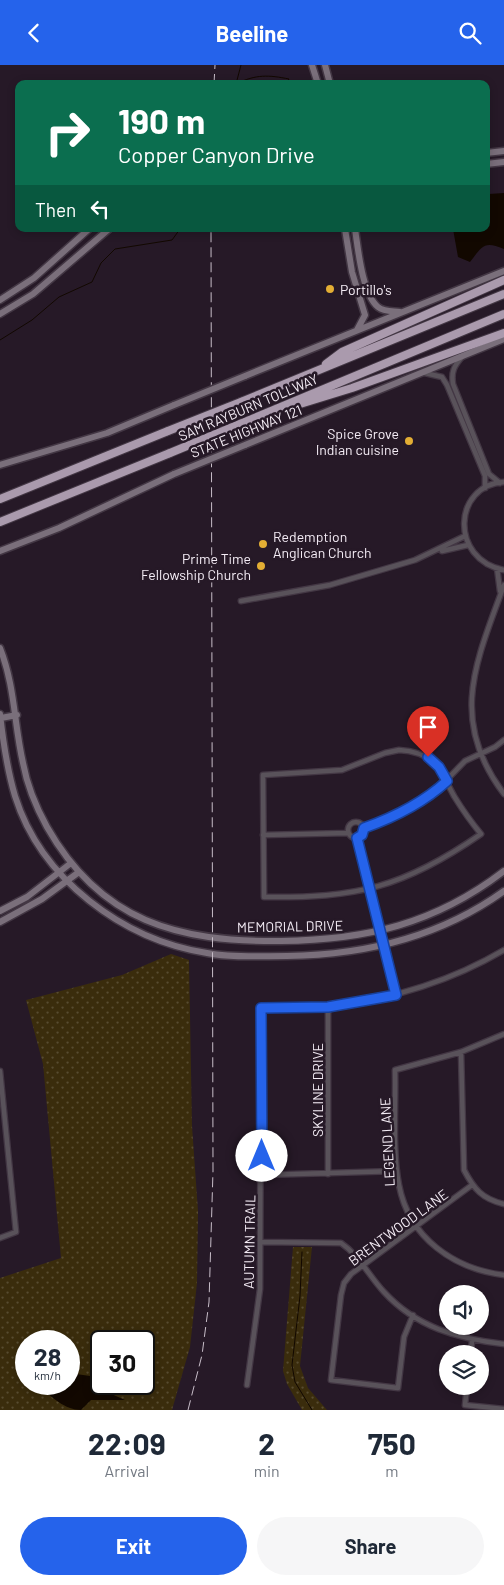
<!DOCTYPE html>
<html lang="en">
<head>
<meta charset="utf-8">
<style>
  :root { --surface:#fff; --page:#f6f6f7; --text:#1f2937; --muted:#747a83; --accent:#2563eb }
  body { margin:0; font-family:Barlow,sans-serif; background:var(--page); color:var(--text); height:100vh; display:flex; flex-direction:column; font-size:19px; white-space:nowrap }
  * { box-sizing:border-box; margin:0 }
  p { font-size:16px; color:var(--muted) }
  .icon { flex:none; width:28px; height:28px; fill:none; stroke:currentColor; stroke-width:2; stroke-linecap:round; stroke-linejoin:round }
  .map { position:relative; height:1345px; overflow:hidden }
  .panel { display:flex; flex-direction:column; background:var(--surface); flex:1 }
  .panel>* { flex:none }
  .hud { position:absolute; left:15px; top:15px; width:475px; height:152px; border-radius:10px; box-shadow:0 2px 8px #0003; background:#0b6e4f; color:#fff; overflow:hidden }
  .controls { position:absolute; left:439px; top:1220px; display:grid; gap:10px }
  .controls a { display:grid; place-items:center; width:50px; height:50px; border-radius:50%; background:var(--surface); box-shadow:0 2px 8px #0003; font-size:25px }
  .speed { position:absolute; left:15px; top:1265px; display:flex; gap:10px; font-size:25px; font-weight:700; text-align:center }
  .speed>* { display:grid; place-content:center; width:65px; height:65px; border-radius:50%; background:var(--surface); box-shadow:0 2px 8px #0003; line-height:1 }
  .speed small { font-size:12px; font-weight:400 }
  .speed .limit { border:2px solid #111; border-radius:8px; background:#fff; color:#111 }
  .pin { position:absolute; display:grid; place-items:center; width:42px; height:42px; color:#fff; margin:-51px -21px; border-radius:50% 50% 50% 0; rotate:-45deg; box-shadow:0 0 5px #0007 }
  .pin .icon { rotate:45deg }
  .me { position:absolute; width:55px; margin:-28px; rotate:0deg; stroke-linejoin:round; filter:drop-shadow(0 0 4px #0008) }
  .turn { display:flex; align-items:center; gap:18px; height:105px; padding:0 20px; font-size:22px }
  .turn .icon { width:65px; height:65px; stroke-width:2.5 }
  .turn b { display:block; font-size:35px; line-height:42px }
  .then { display:flex; align-items:center; height:48px; padding:0 20px; background:#0003; gap:10px; font-size:19px }
  .eta { display:flex; justify-content:space-evenly; align-items:center; height:85px; text-align:center }
  .eta b { font-size:30px; font-weight:700; line-height:35px }
  .action { display:flex; gap:10px; margin-top:auto; padding:10px 20px }
  .action a { flex:1; height:58px; border-radius:30px; background:var(--accent); color:#fff; font-size:20px; font-weight:700; line-height:58px; text-align:center }
  .action a+a { background:var(--page); color:var(--text) }
  header { display:flex; justify-content:space-between; align-items:center; height:65px; padding:0 20px; background:var(--accent); color:#fff; font-size:22px; font-weight:700 }
  .map>svg:first-child { display:block }
  .grass { fill:url(#grass-dots); fill-rule:evenodd }
  .water { fill:#120800 }
  .lines { fill:none; stroke-linecap:round; stroke-linejoin:round }
  .stream { stroke:#120800; stroke-width:1 }
  .street-casing { stroke:#433744; stroke-width:7 }
  .secondary-casing { stroke:#433744; stroke-width:9 }
  .highway-casing { stroke:#433744; stroke-width:10 }
  .street { stroke:#59525a; stroke-width:4.5 }
  .secondary { stroke:#7a6f7b; stroke-width:6 }
  .highway { stroke:#aa9aad; stroke-width:8 }
  .rail { stroke:#c8bec9; stroke-width:1; stroke-dasharray:10 5; stroke-linecap:butt }
  .secondary-bridge-casing { stroke:#433744; stroke-width:9; stroke-linecap:butt }
  .highway-bridge-casing { stroke:#433744; stroke-width:10; stroke-linecap:butt }
  .secondary-bridge { stroke:#7a6f7b; stroke-width:6 }
  .highway-bridge { stroke:#aa9aad; stroke-width:8 }
  .route-casing { stroke:#184099; stroke-width:12 }
  .route { stroke:#2563eb; stroke-width:9 }
  .poi-dot { fill:#e3ae34; stroke:#261927; stroke-width:2 }
  .labels { text-anchor:middle; dominant-baseline:central; stroke-width:5; stroke-linejoin:round; paint-order:stroke }
  .poi-label { font-size:14px; fill:#f4ecf5; stroke:#261927; text-anchor:start }
  .street-label { font-size:14px; fill:#f4ecf5; stroke:#261927 }
</style>
</head>
<body>
<header><svg class="icon" aria-label="back" viewBox="0 0 24 24"><path d="M15 5l-7 7 7 7"/></svg>Beeline<svg class="icon" aria-label="search" viewBox="0 0 24 24"><circle cx="10" cy="10" r="6"/><path d="M15 15l6 6"/></svg></header>
<div class="map">
<svg width="504" height="1345" viewBox="0 0 504 1345">
  <defs>
    <pattern id="grass-dots" width="8" height="8" patternUnits="userSpaceOnUse" patternTransform="scale(1.25)"><rect width="8" height="8" fill="#3a2c0c"/><path d="M2 2h.1M6 6h.1" fill="none" stroke="#574b30" stroke-width="1.8" stroke-linecap="round"/></pattern>
  </defs>
  <rect width="100%" height="100%" fill="#261927"/>
  <!-- grass -->
  <path class="grass" d="M171 889 189 895 192 1061 198 1146 197 1218 190 1282 172 1345H0V1213L61 1193 43 999 26 935 122 910ZM26 1276H69V1319H26ZM101 1276H144V1319H101Z
    M293 1182H312L300 1301 308 1323 327 1345H302L287 1319 283 1306Z"/>
  <!-- water -->
  <path class="water" d="M504 128V184C483 175 482 182 470 197L458 192 453 164H486V132H489V129Z
    M69 1308 90 1311 99 1317 109 1328 125 1335H91L81 1345C65 1345 52 1332 40 1322L39 1319H69Z"/>
  <g class="lines">
    <!-- stream -->
    <path class="stream" d="M241 0 236 19C256 9 269 10 289 14L286 19
      M0 275 32 255 59 232 92 217 101 198 115 184 172 175 180 164
      M302 1187 300 1231 292 1300 295 1317 312 1345"/>
    <!-- street casing -->
    <g class="street-casing">
      <path id="street" d="M462 292C454 301 451 307 453 319L489 409 500 418
        M425 308 442 312 447 320 485 411V423
        M504 417C453 420 449 494 504 505
        M442 486 468 480
        M497 503 500 526
        M504 520C476 597 448 655 504 729
        M241 536 330 520 415 495 465 471
        M399 685C434 687 439 703 454 731 462 744 471 757 481 769 403 823 357 833 264 832L263 710 342 705 385 688Z
        M348 765a8 8 0 1 1 16 0a8 8 0 1 1-16 0Z
        M364 763 391 754 432 730 465 696 495 682 504 675
        M263 770 348 768
        M357 773 396 930
        M504 969 461 987 395 1005C396 1041 392 1084 399 1120 409 1173 454 1204 504 1210
        M461 987 464 1105C474 1124 482 1134 504 1139
        M0 1006 16 1167 0 1173
        M328 1109V942
        M262 1110 397 1106
        M261 1177 341 1178C359 1190 369 1211 384 1227 416 1262 458 1274 504 1279
        M413 1250 404 1272 398 1323 331 1315 341 1230 344 1218 351 1209 472 1120
        M471 1289 472 1275
        M247 1320 260 1224 261 943C284 943 308 944 330 942 392 934 450 917 504 885
        M467 1321 465 1340 504 1344"/>
    </g>
    <!-- secondary casing -->
    <g class="secondary-casing">
      <path id="secondary" d="M312 0 318 19
        M325 0 330 19
        M486 88 504 86
        M486 99 504 97
        M345 164 352 207 365 250 357 265
        M355 164C358 183 362 229 378 242 384 247 393 246 400 247
        M0 235 34 213 89 164
        M0 249 33 229 109 164
        M245 311 504 206
        M245 380 504 274
        M0 400 107 368 174 340
        M0 486 59 463 174 409
        M0 583C15 621 14 659 23 698 27 720 36 742 47 762 101 857 178 877 281 876 366 875 435 859 504 806
        M0 649C3 676 7 704 15 731 41 814 123 875 207 888 233 893 261 891 287 891 365 890 440 872 504 826
        M1 653 17 650
        M0 846 27 832 71 798
        M0 857 42 834 79 807"/>
    </g>
    <!-- highway casing -->
    <g class="highway-casing">
      <path id="highway" d="M326 299 342 287 504 215
        M241 337 504 229
        M287 343 352 323 504 268
        M240 359 504 249
        M0 434 168 366
        M0 457 170 388"/>
    </g>
    <!-- street -->
    <use href="#street" class="street"/>
    <!-- secondary -->
    <use href="#secondary" class="secondary"/>
    <!-- highway -->
    <use href="#highway" class="highway"/>
    <!-- rail -->
    <path class="rail" d="M214 19 215 0
      M188 1345 202 1290 209 1237 213 1106 211 164"/>
    <!-- secondary-bridge casing -->
    <g class="secondary-bridge-casing">
      <path id="secondary-bridge" d="M174 340 245 311
        M174 409 245 380"/>
    </g>
    <!-- highway-bridge casing -->
    <g class="highway-bridge-casing">
      <path id="highway-bridge" d="M168 366 241 337
        M170 388 240 359"/>
    </g>
    <!-- secondary-bridge -->
    <use href="#secondary-bridge" class="secondary-bridge"/>
    <!-- highway-bridge -->
    <use href="#highway-bridge" class="highway-bridge"/>
  </g>
  <g class="lines">
    <!-- route casing -->
    <g class="route-casing">
      <path id="route" d="M262 1091 261 943 328 942 396 930 357 773 362 770 364 763C395 752 423 738 447 716L439 702 428 692"/>
    </g>
    <!-- route -->
    <use href="#route" class="route"/>
  </g>
  <!-- markers -->
  <g class="poi-dot">
    <circle cx="330" cy="224" r="5"/>
    <circle cx="409" cy="376" r="5"/>
    <circle cx="263" cy="479" r="5"/>
    <circle cx="261" cy="501" r="5"/>
  </g>
  <g class="labels">
    <!-- poi labels -->
    <g class="poi-label">
      <text x="340" y="224">Portillo's</text>
      <text x="399" y="368" text-anchor="end">Spice Grove<tspan x="399" dy="16">Indian cuisine</tspan></text>
      <text x="273" y="471">Redemption<tspan x="273" dy="16">Anglican Church</tspan></text>
      <text x="251" y="493" text-anchor="end">Prime Time<tspan x="251" dy="16">Fellowship Church</tspan></text>
    </g>
    <!-- street labels -->
    <g class="street-label">
      <text transform="translate(248 342) rotate(-23)">SAM RAYBURN TOLLWAY</text>
      <text transform="translate(246 366) rotate(-22)">STATE HIGHWAY 121</text>
      <text transform="translate(290 861) rotate(-1)">MEMORIAL DRIVE</text>
      <text transform="translate(317 1025) rotate(-90)">SKYLINE DRIVE</text>
      <text transform="translate(387 1077) rotate(-93)">LEGEND LANE</text>
      <text transform="translate(398 1162) rotate(-36)">BRENTWOOD LANE</text>
      <text transform="translate(249 1177) rotate(-89)">AUTUMN TRAIL</text>
    </g>
  </g>
</svg>
<div class="controls">
<a><svg class="icon" aria-label="sound" viewBox="0 0 24 24"><path d="M4 9h4l5-4v14l-5-4H4zM17 9q2 3 0 6"/></svg></a>
<a><svg class="icon" aria-label="layers" viewBox="0 0 24 24"><path d="M12 4l9 5-9 5-9-5zM3 14l9 5 9-5"/></svg></a>
</div>
<div class="speed"><div>28<small>km/h</small></div><div class="limit">30</div></div>
<div class="pin" style="left:428px;top:692px;background:#d93025"><svg class="icon" aria-label="arrive" viewBox="0 0 24 24"><path d="M6 21V4h12l-3 4 3 4H6"/></svg></div>
<svg class="me" style="left:262px;top:1091px" viewBox="-20 -20 40 40"><circle r="19" fill="#fff"/><path d="M0-13L10 11 0 6-10 11z" fill="#2563eb"/></svg>
<div class="hud">
<div class="turn"><svg class="icon" aria-label="right" viewBox="0 0 24 24"><path d="M7 20v-9h11M14 6l5 5-5 5"/></svg><div><b>190 m</b>Copper Canyon Drive</div></div>
<div class="then">Then<svg class="icon" aria-label="left" viewBox="0 0 24 24"><path d="M17 20v-9H6M10 6l-5 5 5 5"/></svg></div>
</div>
</div>
<section class="panel">
<div class="eta">
<div><b>22:09</b><p>Arrival</p></div>
<div><b>2</b><p>min</p></div>
<div><b>750</b><p>m</p></div>
</div>
<div class="action"><a>Exit</a><a>Share</a></div>
</section>
</body>
</html>
